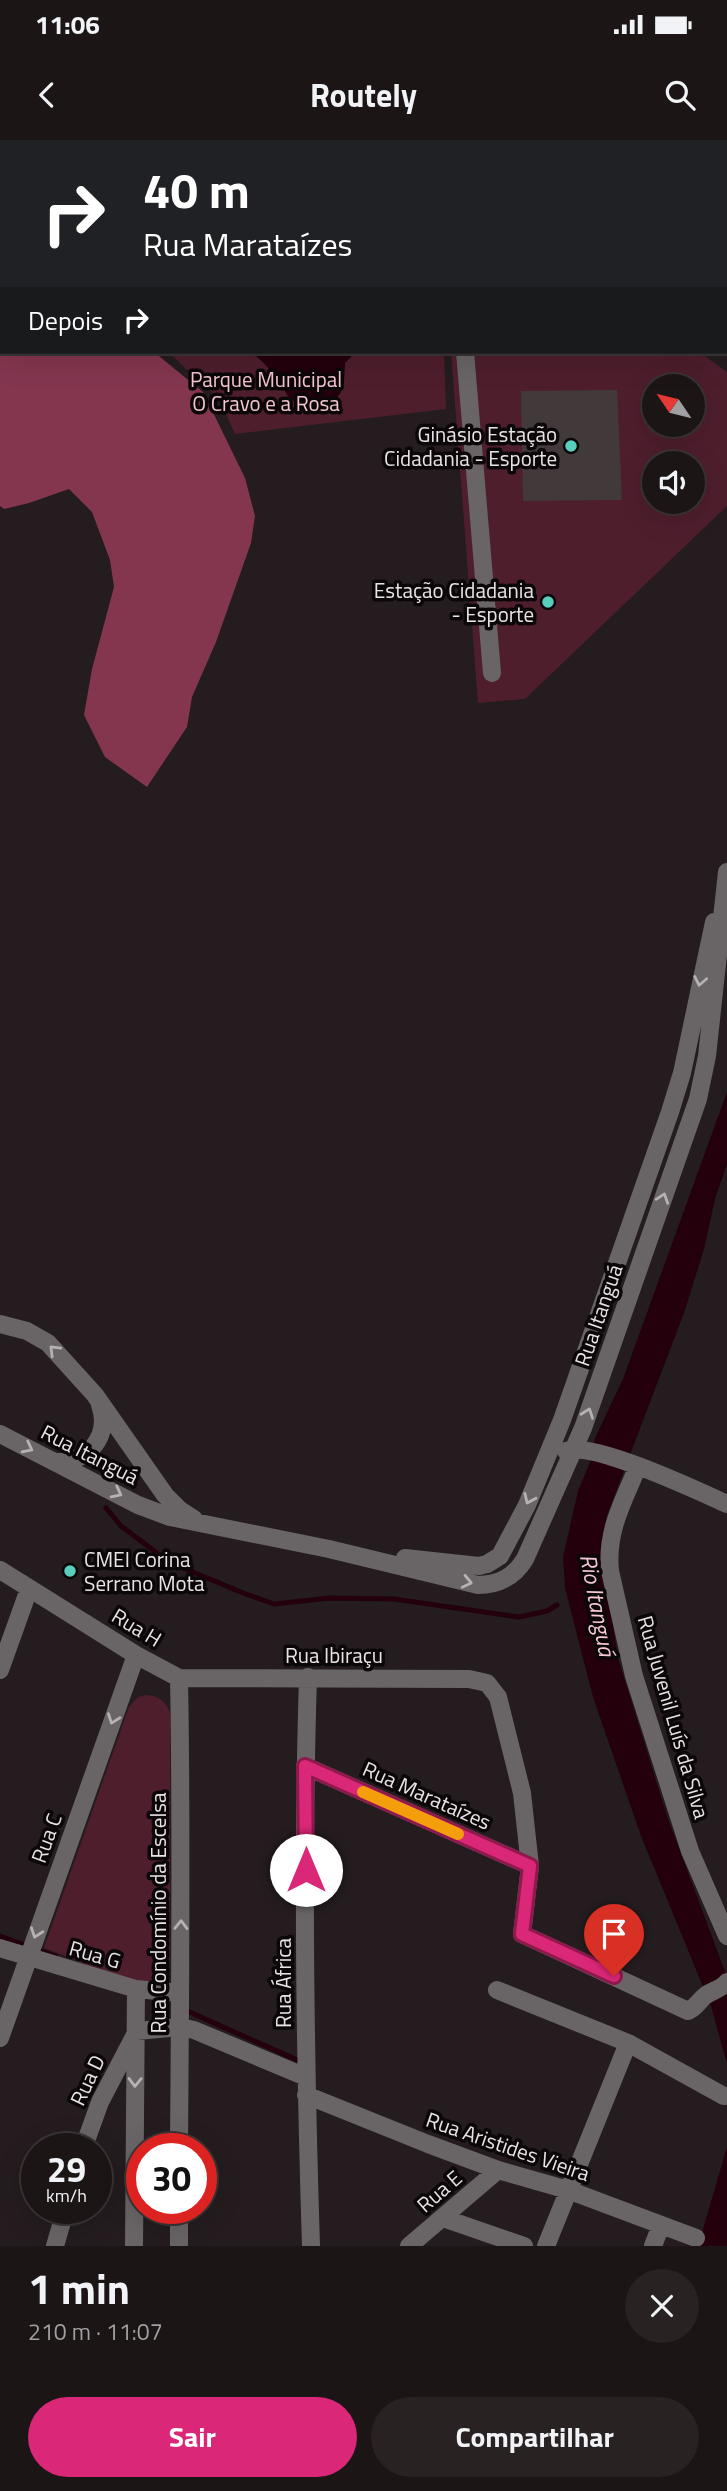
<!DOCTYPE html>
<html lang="pt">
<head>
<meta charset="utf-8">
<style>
  :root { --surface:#1b1516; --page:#282223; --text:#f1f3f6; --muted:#a09fa1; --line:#393435; --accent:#db2777 }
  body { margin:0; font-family:"Titillium Web",sans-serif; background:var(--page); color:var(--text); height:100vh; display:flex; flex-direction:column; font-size:26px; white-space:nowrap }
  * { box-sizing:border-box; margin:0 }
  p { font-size:23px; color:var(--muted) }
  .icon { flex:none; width:38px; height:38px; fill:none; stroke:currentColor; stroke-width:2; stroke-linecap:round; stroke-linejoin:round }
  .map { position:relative; height:2106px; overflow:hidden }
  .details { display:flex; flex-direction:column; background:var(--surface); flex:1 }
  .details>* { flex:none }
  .guide { position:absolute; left:0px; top:0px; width:728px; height:214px; box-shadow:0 7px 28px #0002,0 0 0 2px var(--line); background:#202124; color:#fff; overflow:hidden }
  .needle { width:46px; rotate:305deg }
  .controls { position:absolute; left:642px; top:234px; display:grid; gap:14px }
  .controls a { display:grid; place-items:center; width:63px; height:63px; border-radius:50%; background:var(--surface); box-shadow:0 7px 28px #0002,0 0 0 2px var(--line); font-size:35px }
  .speed { position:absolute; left:21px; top:1993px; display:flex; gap:14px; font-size:35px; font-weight:700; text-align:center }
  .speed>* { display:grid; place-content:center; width:91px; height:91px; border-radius:50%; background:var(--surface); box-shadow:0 7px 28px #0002,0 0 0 2px var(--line); line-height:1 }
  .speed small { font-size:18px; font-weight:400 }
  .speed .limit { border:10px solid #d22; background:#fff; color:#111 }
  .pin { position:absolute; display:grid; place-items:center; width:60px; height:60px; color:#fff; margin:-72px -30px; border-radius:50% 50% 50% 0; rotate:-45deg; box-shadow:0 0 7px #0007 }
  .pin .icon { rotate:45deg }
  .me { position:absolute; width:77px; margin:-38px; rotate:0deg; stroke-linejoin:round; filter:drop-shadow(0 0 5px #0008) }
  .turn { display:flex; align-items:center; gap:24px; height:147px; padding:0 28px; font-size:32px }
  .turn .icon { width:91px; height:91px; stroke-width:2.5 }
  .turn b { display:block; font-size:49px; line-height:60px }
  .then { display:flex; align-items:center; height:66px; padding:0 28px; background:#0003; gap:14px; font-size:26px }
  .round { display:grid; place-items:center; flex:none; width:74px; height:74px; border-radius:37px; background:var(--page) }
  .summary { display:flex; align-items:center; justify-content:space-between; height:119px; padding:0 28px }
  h1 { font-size:42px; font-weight:700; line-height:52px }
  .button { display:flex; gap:14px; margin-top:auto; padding:14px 28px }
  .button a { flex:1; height:80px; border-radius:42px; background:var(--accent); color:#fff; font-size:28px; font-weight:700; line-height:80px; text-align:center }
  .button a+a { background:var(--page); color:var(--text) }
  .status { display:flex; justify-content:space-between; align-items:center; height:49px; padding:0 35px; background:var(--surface); direction:ltr }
  .status svg { height:19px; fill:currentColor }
  header { display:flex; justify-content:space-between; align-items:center; height:91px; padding:0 28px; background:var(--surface); font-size:32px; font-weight:700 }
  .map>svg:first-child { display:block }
  .green { fill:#4e1e2d; fill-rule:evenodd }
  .forest { fill:#84364f }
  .water { fill:#23000c }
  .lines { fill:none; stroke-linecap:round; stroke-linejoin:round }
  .stream { stroke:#23000c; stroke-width:5 }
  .building { fill:#42393b }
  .street { stroke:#696566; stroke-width:18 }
  .secondary { stroke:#948d8f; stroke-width:18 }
  .oneway { stroke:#b6b1b2 }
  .route-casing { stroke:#8e194d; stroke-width:18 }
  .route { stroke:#db2777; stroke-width:12 }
  .slow { stroke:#f59e0b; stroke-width:12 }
  .poi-dot { fill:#5acebd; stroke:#0b0708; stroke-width:2.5 }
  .labels { text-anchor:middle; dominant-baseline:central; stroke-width:7; stroke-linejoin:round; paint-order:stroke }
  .park-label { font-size:21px; fill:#f4c4cf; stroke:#0b0708 }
  .poi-label { font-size:21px; fill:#e9e3e4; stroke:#0b0708; text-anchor:end }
  .street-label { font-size:21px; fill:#e9e3e4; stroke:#0b0708 }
  .water-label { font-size:23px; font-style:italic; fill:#f7c8d3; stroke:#0b0708 }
</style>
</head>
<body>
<div class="status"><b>11:06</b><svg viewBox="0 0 49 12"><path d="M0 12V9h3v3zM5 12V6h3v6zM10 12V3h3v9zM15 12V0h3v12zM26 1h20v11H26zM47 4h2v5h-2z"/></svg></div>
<header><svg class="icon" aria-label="back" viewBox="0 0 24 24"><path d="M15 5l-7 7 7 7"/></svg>Routely<svg class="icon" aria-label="search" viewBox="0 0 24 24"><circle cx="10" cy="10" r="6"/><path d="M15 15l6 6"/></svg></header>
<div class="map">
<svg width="727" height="2106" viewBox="0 0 727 2106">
  <rect width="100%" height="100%" fill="#241c1e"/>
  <!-- green -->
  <path class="green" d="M0 0H434V2H2V16Z
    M168 212H444L446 269 235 294 219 259Z
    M451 212H699L727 232V366L525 559 478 563ZM654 247H693V285H654ZM654 324H693V362H654Z
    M145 1555C158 1555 166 1561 170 1573V1824C165 1833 159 1839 149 1841 129 1845 67 1816 44 1808L129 1567 138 1557Z"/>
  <!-- forest -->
  <path class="forest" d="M0 28 2 212H154L203 252 245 338 255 376 251 403 216 502 192 557 187 587 147 647 105 617 84 575 92 529 114 447 110 420 92 372 69 349 29 363 4 369 0 366Z"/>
  <!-- water -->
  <path class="water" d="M251 212H352L351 217 345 223C344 247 345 264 315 262 309 262 299 263 294 261 289 259 286 253 283 248 274 233 265 223 251 212Z
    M727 952V1024L715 1059 704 1109 684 1173 607 1375 601 1407 618 1518 667 1676 727 1837V1924L711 1866 641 1696 593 1557 565 1448 563 1417 578 1351 591 1320 595 1298 623 1239Z
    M727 2007V2106H698Z"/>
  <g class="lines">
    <!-- stream -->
    <path class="stream" d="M106 1368 121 1386 169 1422 243 1453 274 1464 330 1458 394 1459 519 1477 547 1471 557 1465
      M0 1796 56 1816
      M185 1870 304 1923"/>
  </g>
  <!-- building -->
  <path class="building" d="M617 250 622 360 523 361 521 251Z"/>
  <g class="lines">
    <!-- street -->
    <path class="street" d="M572 0 575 2
      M467 2 468 0
      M726 192 727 193
      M465 212 492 533
      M0 1184 27 1191 48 1203 95 1255 165 1355 180 1370 194 1379
      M0 1294 138 1365 170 1377 329 1409 478 1445C499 1445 514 1437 525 1419L583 1288 698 959 707 916 727 732
      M566 1311C593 1301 698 1351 727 1364
      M56 1322C88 1323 111 1296 100 1265
      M638 1326C623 1362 606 1391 610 1431L634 1536 690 1711 727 1796
      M405 1418 479 1426 487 1424 500 1416 527 1365 562 1280 670 972 682 933 714 782
      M0 1430 136 1515 179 1538 469 1539 487 1543 498 1557 522 1653 530 1726 522 1794 688 1871C697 1867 699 1860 706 1855 714 1850 721 1849 727 1842
      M0 1530 29 1449
      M308 1537C302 1727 305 1917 311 2106
      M305 1626 530 1726
      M0 1808 136 1849 179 1853
      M497 1850 628 1903 724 1956
      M0 1898 136 1515
      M306 1955 428 2004 498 2030 568 2050 696 2098
      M83 2009 100 1962 137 1891 180 1887 194 1890 306 1937
      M179 2009C180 1852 182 1695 179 1538
      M443 2078 524 2106
      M55 2106 66 2068
      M134 2106 136 1849
      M179 2106V2068
      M409 2106 498 2030
      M546 2106 628 1903
      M653 2106 661 2085"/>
    <!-- secondary -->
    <path class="secondary" d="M605 0 669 2
      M726 3H727"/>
  </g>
  <!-- one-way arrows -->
  <defs><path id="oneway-chevron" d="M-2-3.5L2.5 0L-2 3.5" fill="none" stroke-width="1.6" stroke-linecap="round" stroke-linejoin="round" transform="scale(1.75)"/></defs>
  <g class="oneway">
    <use href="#oneway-chevron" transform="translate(700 841) rotate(101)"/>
    <use href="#oneway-chevron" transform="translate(663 1058) rotate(-71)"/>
    <use href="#oneway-chevron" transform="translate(54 1210) rotate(-135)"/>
    <use href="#oneway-chevron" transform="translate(588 1273) rotate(-70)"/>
    <use href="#oneway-chevron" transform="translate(28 1308) rotate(27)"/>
    <use href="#oneway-chevron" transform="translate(117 1353) rotate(27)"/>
    <use href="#oneway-chevron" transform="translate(529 1359) rotate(114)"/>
    <use href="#oneway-chevron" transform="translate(467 1442) rotate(13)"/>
    <use href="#oneway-chevron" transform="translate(113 1579) rotate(110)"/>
    <use href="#oneway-chevron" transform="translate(181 1785) rotate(-89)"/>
    <use href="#oneway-chevron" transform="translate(36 1793) rotate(110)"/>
    <use href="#oneway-chevron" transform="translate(135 1942) rotate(91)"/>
  </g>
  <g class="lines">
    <!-- route casing -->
    <g class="route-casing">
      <path id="route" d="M306 1730 305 1626 530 1726 522 1794 614 1836"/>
    </g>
    <!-- route -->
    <use href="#route" class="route"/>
    <!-- slow -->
    <path class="slow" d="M363 1652 458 1694"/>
  </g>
  <!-- markers -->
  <g class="poi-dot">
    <circle cx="571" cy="306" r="7"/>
    <circle cx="548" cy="462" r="7"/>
    <circle cx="70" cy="1431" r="7"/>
  </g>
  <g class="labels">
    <!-- park labels -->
    <g class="park-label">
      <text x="266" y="239">Parque Municipal<tspan x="266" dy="24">O Cravo e a Rosa</tspan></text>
    </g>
    <!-- poi labels -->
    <g class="poi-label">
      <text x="557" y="294">Ginásio Estação<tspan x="557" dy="24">Cidadania - Esporte</tspan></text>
      <text x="534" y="450">Estação Cidadania<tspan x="534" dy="24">- Esporte</tspan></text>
      <text x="84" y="1419" text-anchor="start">CMEI Corina<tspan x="84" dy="24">Serrano Mota</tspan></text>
    </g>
    <!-- street labels -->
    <g class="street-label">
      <text transform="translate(598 1175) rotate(-71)">Rua Itanguá</text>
      <text transform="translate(90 1314) rotate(27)">Rua Itanguá</text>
      <text transform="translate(137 1487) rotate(31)">Rua H</text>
      <text x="334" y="1515">Rua Ibiraçu</text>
      <text transform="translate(674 1577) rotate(74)">Rua Juvenil Luís da Silva</text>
      <text transform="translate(427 1655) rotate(24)">Rua Marataízes</text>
      <text transform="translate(46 1698) rotate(-70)">Rua C</text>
      <text transform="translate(158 1773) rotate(-90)">Rua Condomínio da Escelsa</text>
      <text transform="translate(95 1814) rotate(16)">Rua G</text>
      <text transform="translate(283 1843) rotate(-90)">Rua África</text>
      <text transform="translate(87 1940) rotate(-65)">Rua D</text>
      <text transform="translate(508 2006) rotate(19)">Rua Aristides Vieira</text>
      <text transform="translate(439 2051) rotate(-41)">Rua E</text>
    </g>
    <!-- water labels -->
    <g class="water-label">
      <text transform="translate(598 1465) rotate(79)">Rio Itanguá</text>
    </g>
  </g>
</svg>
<div class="controls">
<a><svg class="needle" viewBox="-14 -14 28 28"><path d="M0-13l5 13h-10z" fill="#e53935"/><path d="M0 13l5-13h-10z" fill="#a09fa1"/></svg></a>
<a><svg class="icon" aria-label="sound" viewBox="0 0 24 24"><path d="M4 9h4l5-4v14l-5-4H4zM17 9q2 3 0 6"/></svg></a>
</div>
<div class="speed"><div>29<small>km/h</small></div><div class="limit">30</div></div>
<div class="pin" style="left:614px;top:1836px;background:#d93025"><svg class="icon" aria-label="arrive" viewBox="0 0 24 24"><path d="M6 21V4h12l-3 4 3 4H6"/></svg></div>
<svg class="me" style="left:306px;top:1730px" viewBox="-20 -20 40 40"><circle r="19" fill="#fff"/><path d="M0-13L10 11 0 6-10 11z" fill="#db2777"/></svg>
<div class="guide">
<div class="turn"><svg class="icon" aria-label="right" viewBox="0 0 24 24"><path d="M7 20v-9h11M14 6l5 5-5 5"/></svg><div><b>40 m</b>Rua Marataízes</div></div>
<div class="then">Depois<svg class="icon" aria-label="right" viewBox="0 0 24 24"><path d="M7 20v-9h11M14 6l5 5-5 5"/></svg></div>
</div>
</div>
<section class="details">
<div class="summary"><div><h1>1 min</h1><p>210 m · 11:07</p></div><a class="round"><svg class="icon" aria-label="close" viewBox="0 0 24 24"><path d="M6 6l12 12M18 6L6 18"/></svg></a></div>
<div class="button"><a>Sair</a><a>Compartilhar</a></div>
</section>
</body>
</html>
